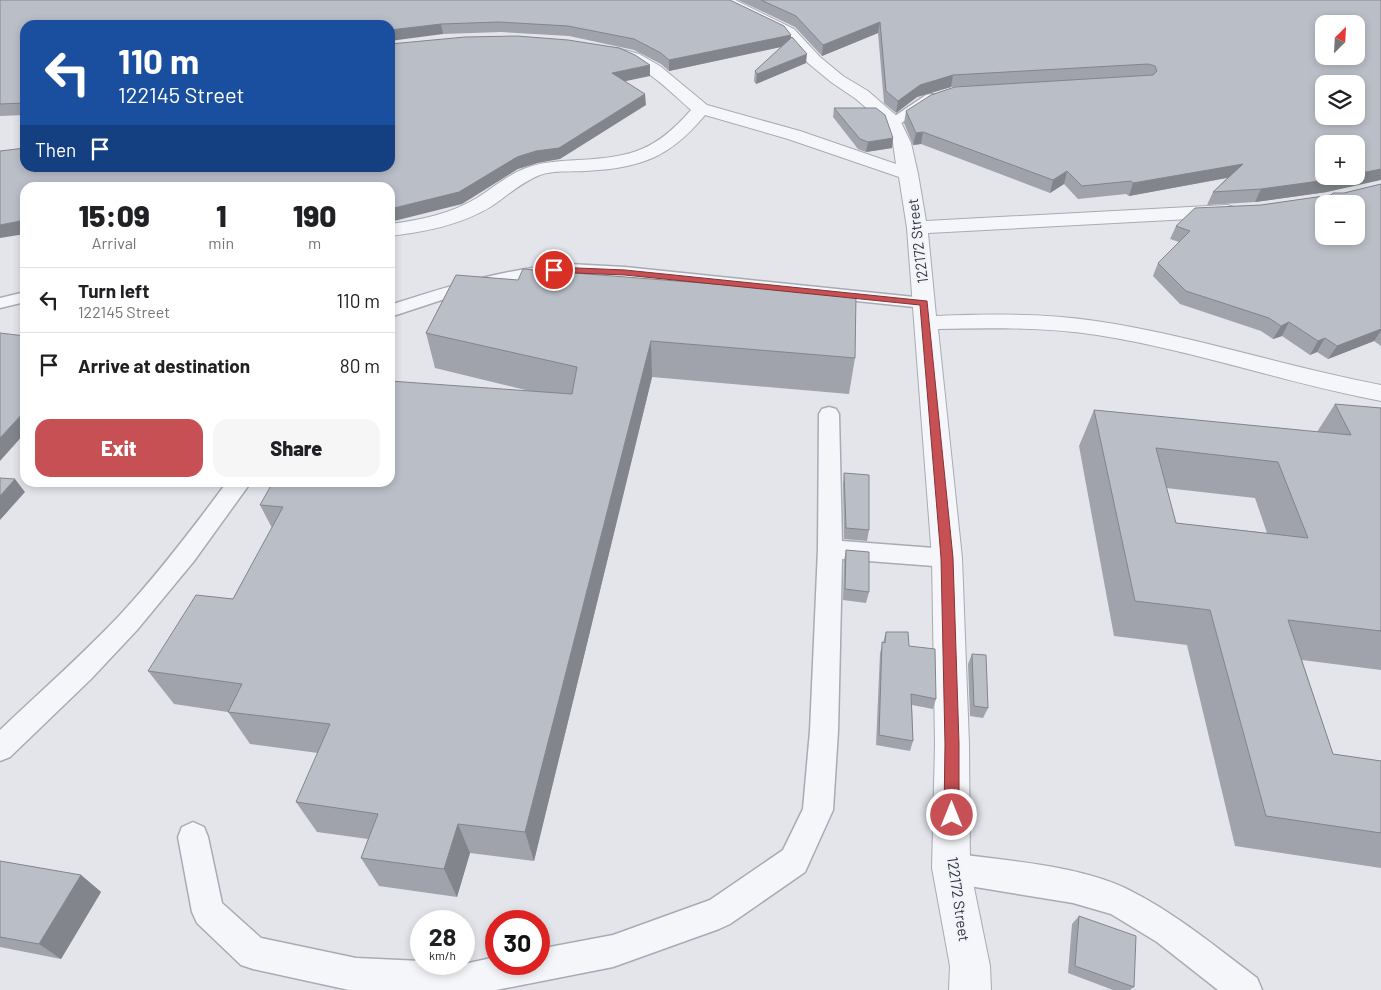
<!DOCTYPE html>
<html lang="en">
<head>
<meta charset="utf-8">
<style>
  :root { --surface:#fff; --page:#f6f6f6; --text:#202124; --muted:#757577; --line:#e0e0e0; --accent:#c75054 }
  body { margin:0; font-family:Barlow,sans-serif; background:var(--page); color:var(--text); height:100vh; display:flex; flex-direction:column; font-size:19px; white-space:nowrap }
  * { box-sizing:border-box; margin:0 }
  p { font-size:16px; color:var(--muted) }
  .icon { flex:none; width:28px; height:28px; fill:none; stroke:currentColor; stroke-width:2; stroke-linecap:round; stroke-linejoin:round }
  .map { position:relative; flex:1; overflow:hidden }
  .drawer { position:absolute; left:20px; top:182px; width:375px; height:305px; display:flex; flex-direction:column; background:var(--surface); border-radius:15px; box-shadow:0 2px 8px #0003 }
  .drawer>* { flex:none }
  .top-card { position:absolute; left:20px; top:20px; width:375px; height:152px; border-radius:15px; box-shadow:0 2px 8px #0003; background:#1a4fa0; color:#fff; overflow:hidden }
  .needle { width:32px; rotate:24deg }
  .buttons { position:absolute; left:1315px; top:15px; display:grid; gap:10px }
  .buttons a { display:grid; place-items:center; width:50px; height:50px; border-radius:10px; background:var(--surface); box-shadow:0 2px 8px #0003; font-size:25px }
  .speed { position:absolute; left:410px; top:910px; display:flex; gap:10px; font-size:25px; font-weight:700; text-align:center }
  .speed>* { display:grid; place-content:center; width:65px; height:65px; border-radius:50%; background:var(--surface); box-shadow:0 2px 8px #0003; line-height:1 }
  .speed small { font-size:12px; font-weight:400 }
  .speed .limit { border:8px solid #d22; background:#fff; color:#111 }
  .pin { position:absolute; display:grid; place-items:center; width:42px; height:42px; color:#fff; margin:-21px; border:2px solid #fff; border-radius:50%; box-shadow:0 1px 5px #0007 }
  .me { position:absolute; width:55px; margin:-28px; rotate:0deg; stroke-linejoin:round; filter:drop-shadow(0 0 4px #0008) }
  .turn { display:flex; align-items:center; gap:18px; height:105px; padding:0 15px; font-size:22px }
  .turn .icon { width:65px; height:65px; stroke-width:2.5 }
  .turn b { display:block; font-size:35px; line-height:42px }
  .then { display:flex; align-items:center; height:48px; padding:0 15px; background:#0003; gap:10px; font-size:19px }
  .eta { display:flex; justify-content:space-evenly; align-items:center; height:85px; text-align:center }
  .eta b { font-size:30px; font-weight:800; line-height:35px }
  .primary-button { display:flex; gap:10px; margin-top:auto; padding:10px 15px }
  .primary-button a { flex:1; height:58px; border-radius:15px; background:var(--accent); color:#fff; font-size:20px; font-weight:800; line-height:58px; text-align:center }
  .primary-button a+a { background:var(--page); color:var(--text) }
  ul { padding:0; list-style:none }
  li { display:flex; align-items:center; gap:15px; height:65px; padding:0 15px; border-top:1px solid var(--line) }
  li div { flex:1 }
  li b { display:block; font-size:19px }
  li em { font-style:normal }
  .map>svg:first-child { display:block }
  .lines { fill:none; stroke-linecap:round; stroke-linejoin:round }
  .lane-casing { stroke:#a8abb4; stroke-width:3 }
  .street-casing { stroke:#a8abb4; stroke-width:2 }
  .lane { fill:#f5f6f9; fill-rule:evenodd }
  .street { fill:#f5f6f9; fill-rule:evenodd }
  .wall { fill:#a0a3ab; fill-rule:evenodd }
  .shaded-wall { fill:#82858b }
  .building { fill:#babec7; stroke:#82858b; fill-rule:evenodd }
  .route { fill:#c75054; stroke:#813437 }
  .labels { text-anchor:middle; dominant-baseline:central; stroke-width:4.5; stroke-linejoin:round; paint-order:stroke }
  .street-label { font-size:15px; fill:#2c3141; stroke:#f2f4f8 }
</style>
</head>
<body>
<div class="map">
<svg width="1381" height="990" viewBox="0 0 1381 990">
  <rect width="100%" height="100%" fill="#e3e5ea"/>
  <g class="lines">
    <!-- lane casing -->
    <g class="lane-casing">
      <path id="lane" d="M931 94 936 95 938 98 936 101 898 125H888L886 122 926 95Z
        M569 264 625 267 924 298 930 299 933 303 930 307 924 308 625 277 569 274 538 276 475 289 390 317V305C449 286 507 268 569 264Z
        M25 292V302L0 308V298Z
        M829 407 836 409 839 414 842 541 947 549 955 551 959 558 955 565 947 567 842 559 838 731 833 810 805 872 730 924 719 929 613 967 496 990H349L253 969 241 965 197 923 192 912 178 837 182 827 193 822 204 827 208 837 222 903 261 938 356 958 421 961V964H464L496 957V964H539V949L613 935 710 900 783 850 803 809 810 731 818 549 819 414 822 409Z
        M227 482H251L194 561 137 630 91 679 10 757 0 761V730C40 692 81 656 119 616 158 574 193 528 227 482Z
        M951 853C1006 861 1079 865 1129 890 1175 913 1216 947 1257 978L1262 990H1218L1157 942 1111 914 1073 903 951 883 940 879 936 868 940 857Z"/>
    </g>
    <!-- street casing -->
    <g class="street-casing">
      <path id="street" d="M717 0H735L794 29 820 57 843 76 868 91 899 118 911 143 918 174 926 221 1227 205 1234 207 1237 211 1234 215 1227 217 928 233 936 316C990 314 1043 313 1096 321 1192 335 1285 367 1381 385V401C1285 383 1193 350 1097 335 1044 327 991 328 938 329L962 558 969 744 970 868 990 966 991 990H949L950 966 932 868 935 744 932 558 907 228 899 177 788 139 705 115C669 158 641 168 585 171 571 172 553 170 540 175 522 182 508 195 492 206 461 225 425 232 390 236V224C421 220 450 214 477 198 493 188 507 175 526 168 542 162 560 161 578 160 632 157 655 151 691 110 666 88 645 65 612 56L609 53 612 50 617 48 639 54 660 66 707 105 800 131 896 164 893 143 885 124 856 99 831 82 808 63 784 35 719 3Z"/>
    </g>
    <!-- lane -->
    <use href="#lane" class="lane"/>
    <!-- street -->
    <use href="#street" class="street"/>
  </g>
  <!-- wall -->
  <path class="wall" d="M0 0 791 35V38L806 63 756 84 754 81 755 71 781 47 669 71 661 64 634 50 569 36 501 32 443 34 25 25V115L0 116Z
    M738 0H1381L1327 192 1255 202 1207 205 1213 192 1227 178 1129 196 1126 194 1078 199 1064 184 1050 193 921 144 913 145 904 123 906 111 976 86 951 87 917 97 896 113 884 103 878 33 822 56 795 27Z
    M834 108 893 138 892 148 866 152 858 149 833 117Z
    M1381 184V346L1374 341 1328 359 1317 352 1310 355 1282 336 1273 339 1261 331 1180 304 1153 276 1158 263 1179 242 1170 239 1176 226 1261 205 1344 193Z
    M456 275 855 358 849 394 652 377 534 861 470 853 457 897 379 886 361 858 368 839 317 832 296 802 318 753 250 744 228 712 174 704 148 671 233 599 272 528 260 505 534 392 435 368 426 333Z
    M1335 404 1381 408V670L1302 660 1333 754 1381 761V868L1235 846 1187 645 1114 636 1079 446 1094 410 1317 432ZM1166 488 1255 498 1267 533 1176 523Z
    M844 473 869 530 867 541 844 539 843 484Z
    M846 550 869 592 866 603 843 600 844 561Z
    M886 632 909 646 936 699 933 709 912 705 913 741 910 751 876 745 880 653Z
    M972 654 988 708 983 718 970 716 968 664Z
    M0 861 81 875 101 892 61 959 0 947Z
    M1079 916 1134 987 1130 990H1113L1068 973 1072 924Z"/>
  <!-- shaded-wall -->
  <path class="shaded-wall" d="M880 22 878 33 822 56 823 45Z
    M441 24 443 34 390 41V30Z
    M791 35 790 45 669 71V60Z
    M807 54 806 63 756 84 757 74Z
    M650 65V76L612 84V73Z
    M953 75 951 87 917 97 896 113 898 101 920 85Z
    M645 94 646 105 560 159 538 163 518 169 462 204 390 222V209L517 157Z
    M923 132 921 144 913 145 916 133Z
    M893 138 892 148 866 152 868 142Z
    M1243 164 1237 176 1129 196 1133 183Z
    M1381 169V180L1327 192 1255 202 1261 189 1348 176H1356V174Z
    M1067 171 1064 184 1050 193 1053 180Z
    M25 220V234L0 238V225Z
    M1289 322 1282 336 1273 339 1281 326Z
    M1381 329V331L1374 341 1328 359 1337 346Z
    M1325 338 1317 352 1310 355 1318 341Z
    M651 341 652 377 534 861 525 832Z
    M24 412 25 414V433L0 461V438Z
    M15 479 25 492 0 520V496Z
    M458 824 470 853 457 897 444 869Z
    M81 875 101 892 61 959 39 944Z"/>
  <!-- building -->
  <path class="building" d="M0 0H730L784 26 791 35 669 60 661 53 634 39 568 26 499 22 441 24 390 30V25H25V103L0 104Z
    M761 0H1381V169L1356 174V144H1324V176H1348L1334 179 1261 189 1213 192 1243 164 1133 183 1131 181 1082 186 1067 171 1053 180 923 132 916 133 906 111 931 95 955 87 1153 75 1157 71 1155 66 1148 64 953 75 920 85 898 101 886 91 880 22 823 45 796 16ZM1324 24H1356V56H1324ZM1324 84H1356V116H1324Z
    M517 36 568 40 619 48 635 55 650 65 612 73 645 94 559 148 536 151 517 157 459 192 390 209V188H25V220L0 225V151L25 148V168H390V44L465 37Z
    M792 37 807 54 757 74 755 71Z
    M834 108H876L885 115 893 138 868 142 860 139Z
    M1381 184V329L1337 346 1325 338 1318 341 1289 322 1281 326 1269 318 1186 291 1158 263 1190 231 1176 226 1195 208 1261 205 1331 195 1333 193H1344ZM1324 204H1356V236H1324Z
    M523 269 856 295 855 358 651 341 525 832 458 824 444 869 361 858 378 814 296 802 330 724 228 712 242 684 148 671 196 595 233 599 283 507 260 505 273 482H390V381L572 394 577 367 426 333 456 275 518 280Z
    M0 333 25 336V412H24L0 438Z
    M1335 404 1381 408V631L1288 620 1333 754 1381 761V833L1266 816 1210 610 1135 601 1094 410 1351 435ZM1156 448 1278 462 1308 538 1176 523Z
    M844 473 869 475V530L846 528Z
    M0 478 15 479 0 496Z
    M846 550 869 552V592L845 589Z
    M886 632H908L909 646 935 649 936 699 911 694 913 741 879 735 882 642 885 643Z
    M972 654 986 655 988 708 974 706Z
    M0 861 81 875 39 944 0 937Z
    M1079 916 1136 936 1134 987 1075 966Z"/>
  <!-- route -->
  <path class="route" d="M554 267 625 270 927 301 953 558 959 744V815L957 820 952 822 946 820 944 815 945 744 941 558 920 305 625 275 551 272V268Z"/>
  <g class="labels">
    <!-- street labels -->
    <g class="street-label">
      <text transform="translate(917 241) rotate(-97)">122172 Street</text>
      <text transform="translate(959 899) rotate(82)">122172 Street</text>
    </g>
  </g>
</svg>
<div class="buttons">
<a><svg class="needle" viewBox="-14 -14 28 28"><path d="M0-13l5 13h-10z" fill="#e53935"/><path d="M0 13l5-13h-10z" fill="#757577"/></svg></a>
<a><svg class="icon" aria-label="layers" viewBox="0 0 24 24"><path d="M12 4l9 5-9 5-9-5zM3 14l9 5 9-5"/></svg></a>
<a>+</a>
<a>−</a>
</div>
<div class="speed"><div>28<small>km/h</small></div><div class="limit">30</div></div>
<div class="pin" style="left:554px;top:270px;background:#d93025"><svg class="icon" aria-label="arrive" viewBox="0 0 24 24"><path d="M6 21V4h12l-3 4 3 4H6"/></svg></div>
<svg class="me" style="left:952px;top:815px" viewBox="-20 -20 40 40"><circle r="17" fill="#c75054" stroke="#fff" stroke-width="3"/><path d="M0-11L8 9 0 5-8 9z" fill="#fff"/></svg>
<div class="top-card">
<div class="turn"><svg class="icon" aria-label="left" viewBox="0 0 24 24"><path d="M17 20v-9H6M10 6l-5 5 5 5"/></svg><div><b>110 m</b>122145 Street</div></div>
<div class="then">Then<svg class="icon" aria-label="arrive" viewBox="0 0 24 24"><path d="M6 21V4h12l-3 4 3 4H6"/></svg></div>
</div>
<section class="drawer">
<div class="eta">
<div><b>15:09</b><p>Arrival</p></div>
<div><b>1</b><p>min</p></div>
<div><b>190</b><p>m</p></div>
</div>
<ul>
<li><svg class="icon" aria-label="left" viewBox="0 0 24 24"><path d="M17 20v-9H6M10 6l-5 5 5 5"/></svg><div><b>Turn left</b><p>122145 Street</p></div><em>110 m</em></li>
<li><svg class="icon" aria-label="arrive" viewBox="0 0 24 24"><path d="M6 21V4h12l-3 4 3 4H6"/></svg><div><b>Arrive at destination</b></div><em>80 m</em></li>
</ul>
<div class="primary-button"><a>Exit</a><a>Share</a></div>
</section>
</div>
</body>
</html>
